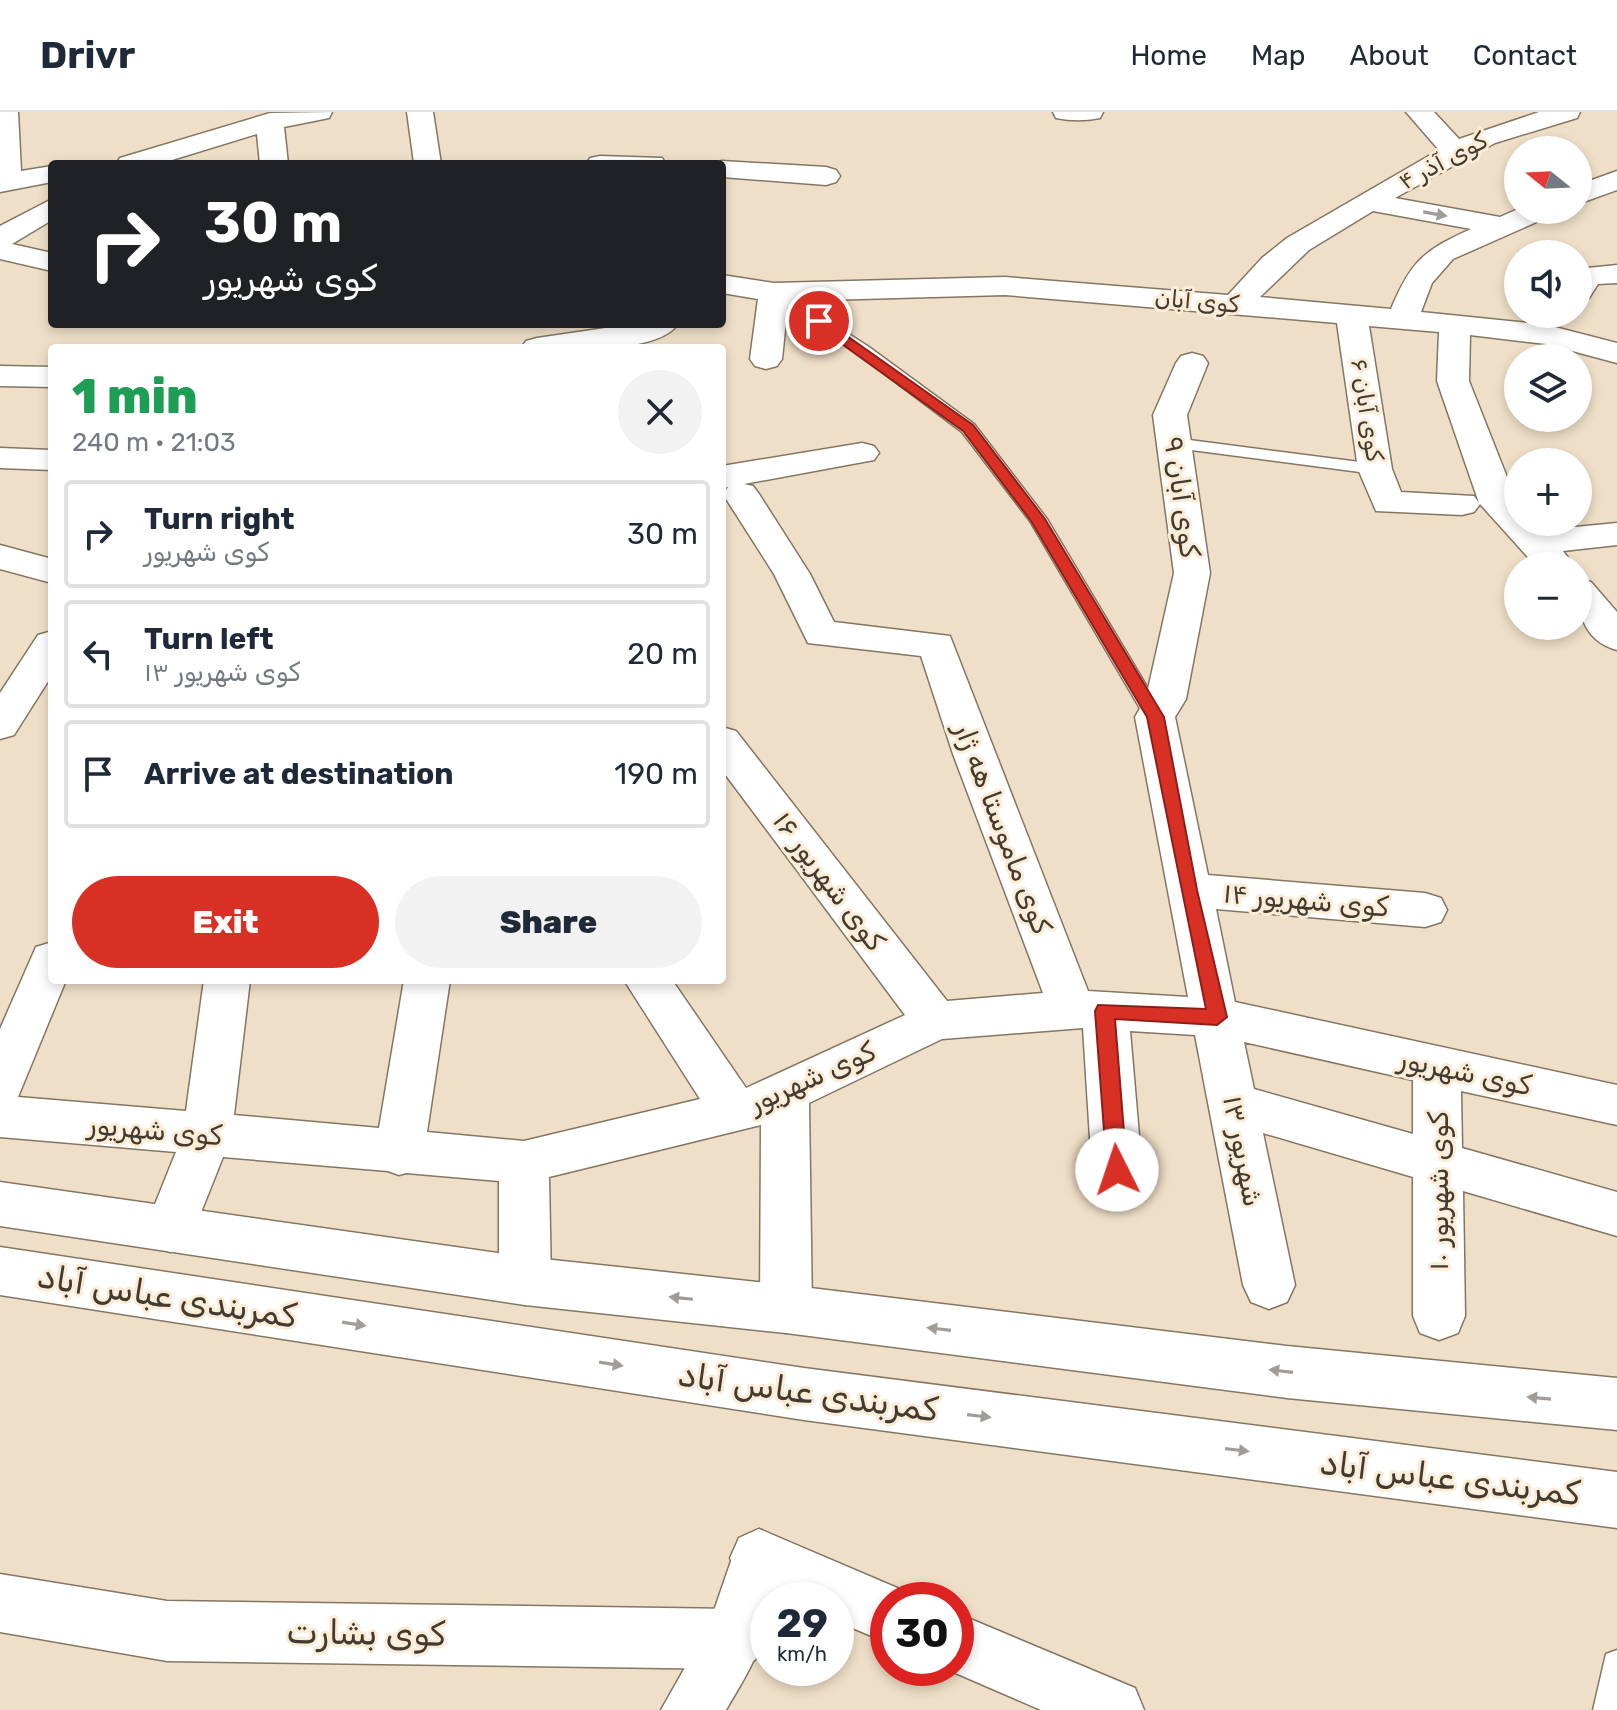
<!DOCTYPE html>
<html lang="en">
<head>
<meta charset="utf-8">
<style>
  :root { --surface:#fff; --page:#f2f2f3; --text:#1f2937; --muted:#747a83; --line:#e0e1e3; --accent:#d93025 }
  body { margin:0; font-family:Rubik,"Noto Sans Arabic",sans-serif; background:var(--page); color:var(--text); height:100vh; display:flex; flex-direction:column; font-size:30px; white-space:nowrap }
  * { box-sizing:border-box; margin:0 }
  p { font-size:26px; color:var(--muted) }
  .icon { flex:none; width:44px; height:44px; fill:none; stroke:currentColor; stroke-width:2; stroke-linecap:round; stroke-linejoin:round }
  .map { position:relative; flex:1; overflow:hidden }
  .details { position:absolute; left:48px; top:232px; width:678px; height:640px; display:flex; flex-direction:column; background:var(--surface); border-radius:8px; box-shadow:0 4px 12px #0003 }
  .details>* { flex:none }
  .hud { position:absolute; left:48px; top:48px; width:678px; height:168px; border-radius:8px; box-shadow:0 4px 12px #0003; background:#202124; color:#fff; overflow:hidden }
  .needle { width:52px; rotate:288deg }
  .buttons { position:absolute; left:1504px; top:24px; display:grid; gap:16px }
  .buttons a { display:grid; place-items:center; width:88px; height:88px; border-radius:50%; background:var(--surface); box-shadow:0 4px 12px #0003; font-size:40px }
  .speed { position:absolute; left:750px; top:1470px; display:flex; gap:16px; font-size:40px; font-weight:700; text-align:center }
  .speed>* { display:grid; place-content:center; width:104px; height:104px; border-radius:50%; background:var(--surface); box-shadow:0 4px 12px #0003; line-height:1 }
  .speed small { font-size:20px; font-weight:400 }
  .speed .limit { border:12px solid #d22; background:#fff; color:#111 }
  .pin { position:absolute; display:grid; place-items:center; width:68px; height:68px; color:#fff; margin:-34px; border:4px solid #fff; border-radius:50%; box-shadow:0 2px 8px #0007 }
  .me { position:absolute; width:88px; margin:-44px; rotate:356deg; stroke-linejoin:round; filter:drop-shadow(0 0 6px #0008) }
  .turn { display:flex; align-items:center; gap:28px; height:168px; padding:0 24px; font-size:36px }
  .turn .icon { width:104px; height:104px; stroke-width:2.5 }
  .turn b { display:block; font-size:56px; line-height:68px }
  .round { display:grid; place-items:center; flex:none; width:84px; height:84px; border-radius:42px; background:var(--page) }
  .headline { display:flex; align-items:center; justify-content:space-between; height:136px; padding:0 24px }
  h1 { font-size:48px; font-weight:800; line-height:60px; color:#1e9e55 }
  .cta { display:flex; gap:16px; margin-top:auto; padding:16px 24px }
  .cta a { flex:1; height:92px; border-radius:48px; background:var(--accent); color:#fff; font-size:32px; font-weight:800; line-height:92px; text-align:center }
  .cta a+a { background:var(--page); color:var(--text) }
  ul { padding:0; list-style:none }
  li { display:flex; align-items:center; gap:24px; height:108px; margin:0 16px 12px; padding:0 8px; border:4px solid var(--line); border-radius:8px }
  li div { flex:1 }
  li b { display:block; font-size:30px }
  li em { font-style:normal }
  header { display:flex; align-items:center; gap:48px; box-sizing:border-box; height:112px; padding:0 40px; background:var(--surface); border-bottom:2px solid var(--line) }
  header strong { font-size:38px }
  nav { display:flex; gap:44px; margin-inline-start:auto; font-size:28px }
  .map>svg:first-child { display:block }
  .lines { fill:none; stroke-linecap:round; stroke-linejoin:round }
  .service-casing { stroke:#847661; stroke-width:3 }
  .minor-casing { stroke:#847661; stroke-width:3 }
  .secondary-casing { stroke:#847661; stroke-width:3 }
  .service { fill:#fff; fill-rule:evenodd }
  .minor { fill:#fff; fill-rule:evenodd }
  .secondary { fill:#fff; fill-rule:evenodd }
  .oneway { fill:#a09d98 }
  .route { fill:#d93025; stroke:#8d1f18; stroke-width:2 }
  .labels { text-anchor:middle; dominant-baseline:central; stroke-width:6; stroke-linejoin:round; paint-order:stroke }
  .far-street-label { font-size:24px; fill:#423b32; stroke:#fcecd5 }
  .street-label { font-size:28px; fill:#423b32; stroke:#fcecd5 }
  .near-street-label { font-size:34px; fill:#423b32; stroke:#fcecd5 }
</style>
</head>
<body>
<header>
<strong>Drivr</strong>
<nav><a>Home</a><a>Map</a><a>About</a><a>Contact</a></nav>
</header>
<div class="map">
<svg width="1617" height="1598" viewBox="0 0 1617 1598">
  <rect width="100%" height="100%" fill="#efdfc8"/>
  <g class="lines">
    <!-- service casing -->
    <g class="service-casing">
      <path id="service" d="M769 177H779L869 235 974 312 1047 407 1165 605 1162 610H1148L1030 409 962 320 857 241 769 183Z
        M1174 326 1375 352 1384 357 1375 362 1168 335V327Z
        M1617 1538V1598H1593L1606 1542Z"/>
    </g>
    <!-- minor casing -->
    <g class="minor-casing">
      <path id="minor" d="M0 0H18L21 59 52 54V70L0 80Z
        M332 0 329 6 284 15 288 52H260L257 22 159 52H116L120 46 270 1Z
        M407 0H433L441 52 414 51Z
        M1053 0H1103L1100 6C1085 9 1071 9 1056 6Z
        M1406 0H1434L1459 27 1539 0H1580L1577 6 1495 31 1395 86 1500 105 1518 97 1555 98 1550 104 1453 147 1432 171 1421 200 1547 213 1617 231V251L1546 232 1470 223 1469 269 1518 393V410H1536L1544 418 1617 411V433L1563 439 1574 454H1536L1480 392 1474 400 1462 403 1376 399 1358 357 1337 211 1005 183 788 189 782 247 777 254 766 257 755 254 750 247 758 187 722 181V163L774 171 1005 165 1228 183 1262 146 1287 126 1439 38ZM1373 99 1471 117C1424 138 1411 149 1391 197L1260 185 1309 138ZM1369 214 1439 220 1437 269 1479 391 1474 384 1401 380 1392 357Z
        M600 44 662 46 666 52H586L590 46Z
        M722 49 826 55 836 58 840 64 836 70 826 73 722 65V52H711Z
        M1617 59V78L1578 92V73Z
        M52 87V108L12 132 52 141V159L0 147V114Z
        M1617 153V171L1598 172 1589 186 1578 188V157Z
        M633 212H678C656 244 557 236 521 236L526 229 537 226Z
        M1192 241 1203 244 1208 251 1187 303 1210 461 1186 587 1175 605 1208 763 1425 781 1441 786 1447 798 1441 810 1425 815 1216 797 1235 890 1617 973V1013L1461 979 1462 1036 1617 1080V1124L1463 1079 1465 1204 1458 1221 1439 1228 1420 1221 1413 1204V1065L1263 1021 1295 1173 1287 1190 1269 1197 1251 1190 1243 1173 1195 923 1130 919 1142 1058 1135 1073 1117 1080 1099 1073 1092 1058 1083 916 942 927 809 991 812 1197 805 1214 786 1221 767 1214 760 1197 761 1013 549 1065 551 1169 543 1186 525 1193 507 1186 499 1169V1069L406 1061 399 1063 388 1059 223 1045 188 1133 170 1140 152 1133 145 1117 176 1040 0 1025V917L36 835 52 830V868H66L18 985 186 999 204 868H250L234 1003 379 1016 404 868H450L427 1020 524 1029 700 987 624 868H672L746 976 905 903 722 658V615L736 619 947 889 1043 881 953 642 921 544 808 531 774 462 723 382 728 375 722 376V354L862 331 874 334 879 341 874 348 744 372 753 374 759 382 810 462 834 510 950 524 1088 879 1188 885 1135 605 1146 586 1174 461 1153 303 1176 251 1181 244ZM1244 930 1413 968V1022L1254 977Z
        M0 254 52 255V275L0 274Z
        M0 336 52 338V358L0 356Z
        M0 433 52 447V471L0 457Z
        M1578 467 1591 470 1617 500V538C1581 528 1578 498 1578 467Z
        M52 519V563L14 623 0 627V581L38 523Z
        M759 1417 909 1481 912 1488H888V1531L836 1509V1488H788L739 1466 730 1446 739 1426Z
        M0 1462 167 1489 734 1497 755 1506 764 1527 755 1548 734 1557 167 1549 0 1520Z
        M956 1501 1135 1576 1144 1598H1041L944 1556H956Z"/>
    </g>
    <!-- secondary casing -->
    <g class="secondary-casing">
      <path id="secondary" d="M0 1070 525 1145 786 1173 1287 1234 1617 1266V1318L1287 1286 786 1221 525 1193 0 1114Z
        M0 1135 804 1256 1617 1360V1416L804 1308 0 1183Z
        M759 1417 779 1426 788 1446 775 1488H768C768 1531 747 1562 726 1598H661L709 1513 739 1426Z"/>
    </g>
    <!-- service -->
    <use href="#service" class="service"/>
    <!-- minor -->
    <use href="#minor" class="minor"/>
    <!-- secondary -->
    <use href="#secondary" class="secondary"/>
  </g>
  <!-- one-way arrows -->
  <defs><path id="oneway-solid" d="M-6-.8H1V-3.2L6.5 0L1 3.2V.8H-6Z" transform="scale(2)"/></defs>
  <g class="oneway">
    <use href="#oneway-solid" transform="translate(1435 102) rotate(10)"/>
    <use href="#oneway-solid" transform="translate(681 1186) rotate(-174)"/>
    <use href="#oneway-solid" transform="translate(354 1212) rotate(9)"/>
    <use href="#oneway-solid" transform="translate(939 1217) rotate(-173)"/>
    <use href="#oneway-solid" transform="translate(611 1252) rotate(9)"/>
    <use href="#oneway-solid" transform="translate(1281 1259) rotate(-173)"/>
    <use href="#oneway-solid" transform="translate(1539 1286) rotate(-175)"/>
    <use href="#oneway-solid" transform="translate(979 1304) rotate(7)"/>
    <use href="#oneway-solid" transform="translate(1237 1338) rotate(7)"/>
  </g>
  <!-- route -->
  <path class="route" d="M814 207H823L973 313 1045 407 1164 605 1197 778 1227 905 1217 913 1115 907 1127 1058 1117 1067 1107 1058 1095 899 1098 893 1206 897 1147 605 1031 409 963 319 814 212Z"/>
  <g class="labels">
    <!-- far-street labels -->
    <g class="far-street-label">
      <text transform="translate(1443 49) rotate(-28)">کوی آذر ۴</text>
      <text transform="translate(1197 189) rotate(5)">کوی آبان</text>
      <text transform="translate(1367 298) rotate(81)">کوی آبان ۶</text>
    </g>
    <!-- street labels -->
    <g class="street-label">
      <text transform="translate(1182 385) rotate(82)">کوی آبان ۹</text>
      <text transform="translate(1003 716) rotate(69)">کوی ماموستا هه ژار</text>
      <text transform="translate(829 769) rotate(53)">کوی شهریور ۱۶</text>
      <text transform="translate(1306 788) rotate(5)">کوی شهریور ۱۴</text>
      <text transform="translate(1465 960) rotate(12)">کوی شهریور</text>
      <text transform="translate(812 965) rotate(-24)">کوی شهریور</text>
      <text transform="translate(155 1018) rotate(5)">کوی شهریور</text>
      <text transform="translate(1243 1039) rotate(79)">شهریور ۱۳</text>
      <text transform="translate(1438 1079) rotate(-90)">کوی شهریور ۱۰</text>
    </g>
    <!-- near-street labels -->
    <g class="near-street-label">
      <text transform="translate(167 1184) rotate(9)">کمربندی عباس آباد</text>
      <text transform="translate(808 1280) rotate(8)">کمربندی عباس آباد</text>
      <text transform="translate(1450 1366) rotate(7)">کمربندی عباس آباد</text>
      <text transform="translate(366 1521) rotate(1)">کوی بشارت</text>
    </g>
  </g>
</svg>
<div class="buttons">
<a><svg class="needle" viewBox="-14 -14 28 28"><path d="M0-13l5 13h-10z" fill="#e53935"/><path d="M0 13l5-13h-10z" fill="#747a83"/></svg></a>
<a><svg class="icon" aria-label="sound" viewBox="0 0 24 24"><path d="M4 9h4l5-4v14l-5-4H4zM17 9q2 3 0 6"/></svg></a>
<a><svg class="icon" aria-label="layers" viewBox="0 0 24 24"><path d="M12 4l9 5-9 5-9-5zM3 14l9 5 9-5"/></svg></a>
<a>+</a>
<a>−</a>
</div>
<div class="speed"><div>29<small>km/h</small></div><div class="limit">30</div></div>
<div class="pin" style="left:819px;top:209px;background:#d93025"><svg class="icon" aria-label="arrive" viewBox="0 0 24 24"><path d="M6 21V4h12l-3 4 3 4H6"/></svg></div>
<svg class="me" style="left:1117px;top:1058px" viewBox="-20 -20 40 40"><circle r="19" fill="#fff"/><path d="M0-13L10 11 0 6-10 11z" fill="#d93025"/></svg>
<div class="hud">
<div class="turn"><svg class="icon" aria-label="right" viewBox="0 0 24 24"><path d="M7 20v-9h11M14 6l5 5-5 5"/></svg><div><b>30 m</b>کوی شهریور</div></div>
</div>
<section class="details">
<div class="headline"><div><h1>1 min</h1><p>240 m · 21:03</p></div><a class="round"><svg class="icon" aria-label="close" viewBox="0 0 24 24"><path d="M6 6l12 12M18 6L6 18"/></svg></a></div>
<ul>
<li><svg class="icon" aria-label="right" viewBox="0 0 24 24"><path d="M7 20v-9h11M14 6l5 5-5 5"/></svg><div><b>Turn right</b><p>کوی شهریور</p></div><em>30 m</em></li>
<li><svg class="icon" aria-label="left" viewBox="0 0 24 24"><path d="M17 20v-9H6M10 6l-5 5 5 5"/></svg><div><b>Turn left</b><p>کوی شهریور ۱۳</p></div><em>20 m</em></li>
<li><svg class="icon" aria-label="arrive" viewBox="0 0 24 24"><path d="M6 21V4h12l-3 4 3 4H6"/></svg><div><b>Arrive at destination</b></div><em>190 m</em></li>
</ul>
<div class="cta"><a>Exit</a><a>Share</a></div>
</section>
</div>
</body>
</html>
